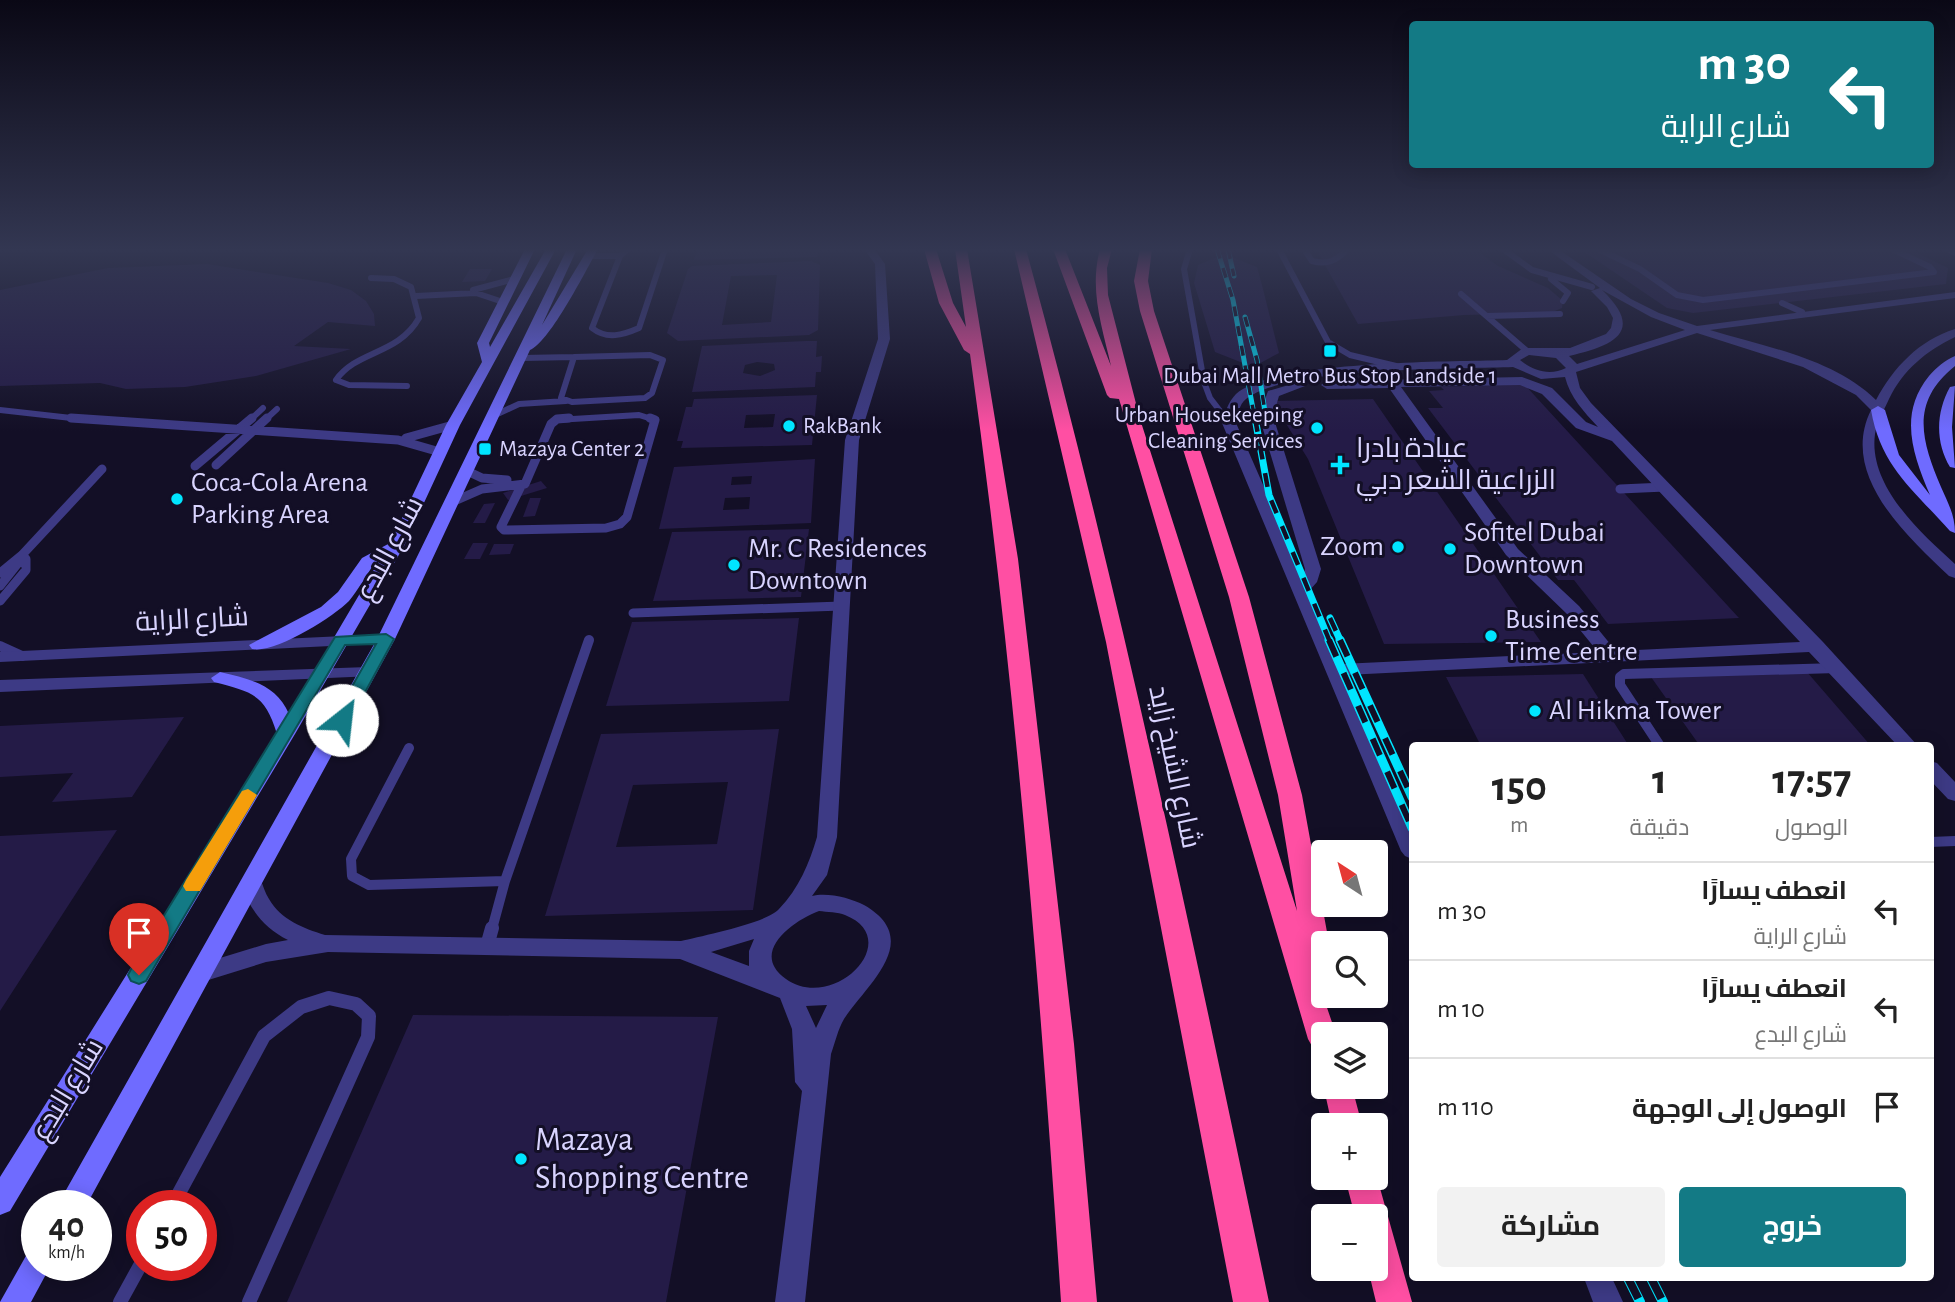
<!DOCTYPE html>
<html lang="ar">
<head>
<meta charset="utf-8">
<style>
  :root { --surface:#fff; --page:#f2f2f2; --text:#222; --muted:#767676; --line:#e0e0e0; --accent:#137a85 }
  body { margin:0; font-family:"Alegreya Sans",Cairo,sans-serif; background:var(--page); color:var(--text); direction:rtl; height:100vh; display:flex; flex-direction:column; font-size:26px; white-space:nowrap }
  * { box-sizing:border-box; margin:0 }
  p { font-size:23px; color:var(--muted) }
  .icon { flex:none; width:38px; height:38px; fill:none; stroke:currentColor; stroke-width:2; stroke-linecap:round; stroke-linejoin:round }
  .map { position:relative; flex:1; overflow:hidden; direction:ltr }
  .details { position:absolute; left:1409px; top:742px; width:525px; height:539px; display:flex; flex-direction:column; background:var(--surface); border-radius:7px; box-shadow:0 4px 18px #0003; direction:rtl }
  .details>* { flex:none }
  .guide { position:absolute; left:1409px; top:21px; width:525px; height:147px; border-radius:7px; box-shadow:0 4px 18px #0003; direction:rtl; background:#137a85; color:#fff; overflow:hidden }
  .needle { width:46px; rotate:324deg }
  .controls { position:absolute; left:1311px; top:840px; display:grid; gap:14px }
  .controls a { display:grid; place-items:center; width:77px; height:77px; border-radius:7px; background:var(--surface); box-shadow:0 4px 18px #0003; font-size:35px }
  .speed { position:absolute; left:21px; top:1190px; display:flex; gap:14px; font-size:35px; font-weight:700; text-align:center }
  .speed>* { display:grid; place-content:center; width:91px; height:91px; border-radius:50%; background:var(--surface); box-shadow:0 4px 18px #0003; line-height:1 }
  .speed small { font-size:18px; font-weight:400 }
  .speed .limit { border:10px solid #d22; background:#fff; color:#111 }
  .pin { position:absolute; display:grid; place-items:center; width:60px; height:60px; color:#fff; margin:-72px -30px; border-radius:50% 50% 50% 0; rotate:-45deg; box-shadow:0 0 7px #0007 }
  .pin .icon { rotate:45deg }
  .me { position:absolute; width:77px; margin:-38px; rotate:29deg; stroke-linejoin:round; filter:drop-shadow(0 0 5px #0008) }
  .turn { display:flex; align-items:center; gap:24px; height:147px; padding:0 28px; font-size:32px }
  .turn .icon { width:91px; height:91px; stroke-width:2.5 }
  .turn b { display:block; font-size:49px; line-height:60px }
  .eta { display:flex; justify-content:space-evenly; align-items:center; height:119px; text-align:center }
  .eta b { font-size:42px; font-weight:700; line-height:49px }
  .primary-button { display:flex; gap:14px; margin-top:auto; padding:14px 28px }
  .primary-button a { flex:1; height:80px; border-radius:7px; background:var(--accent); color:#fff; font-size:28px; font-weight:700; line-height:80px; text-align:center }
  .primary-button a+a { background:var(--page); color:var(--text) }
  ul { padding:0; list-style:none }
  li { display:flex; align-items:center; gap:21px; height:98px; padding:0 28px; border-top:2px solid var(--line) }
  li div { flex:1 }
  li b { display:block; font-size:26px }
  li em { font-style:normal }
  .map>svg:first-child { display:block }
  .building { fill:#241b47; fill-rule:evenodd }
  .lines { fill:none; stroke-linecap:round; stroke-linejoin:round }
  .lane-far3 { stroke:#3d3a85; stroke-width:6 }
  .lane-far2 { stroke:#3d3a85; stroke-width:9 }
  .lane-far1 { stroke:#3d3a85; stroke-width:10 }
  .lane { stroke:#3d3a85; stroke-width:14 }
  .street { fill:#3d3a85; fill-rule:evenodd }
  .secondary { fill:#6f6bff; fill-rule:evenodd }
  .highway { fill:#ff4fa3; fill-rule:evenodd }
  .rail-far3-casing { stroke:#00e5ff; stroke-width:5 }
  .rail-far2-casing { stroke:#00e5ff; stroke-width:7 }
  .rail-far1-casing { stroke:#00e5ff; stroke-width:9 }
  .rail-casing { stroke:#00e5ff; stroke-width:10 }
  .rail-far3 { stroke:#130f26; stroke-width:3.5; stroke-dasharray:10; stroke-linecap:butt }
  .rail-far2 { stroke:#130f26; stroke-width:4.5; stroke-dasharray:14; stroke-linecap:butt }
  .rail-far1 { stroke:#130f26; stroke-width:6; stroke-dasharray:18; stroke-linecap:butt }
  .rail { stroke:#130f26; stroke-width:8; stroke-dasharray:23; stroke-linecap:butt }
  .route { fill:#137a85; stroke:#0c4f56; stroke-width:2 }
  .slow { fill:#f59e0b }
  .poi-dot { fill:#00e5ff; stroke:#130f26; stroke-width:2.5 }
  .labels { text-anchor:middle; dominant-baseline:central; stroke-width:6; stroke-linejoin:round; paint-order:stroke }
  .far-poi-label { font-size:23px; fill:#d9d4ff; stroke:#130f26; text-anchor:start }
  .poi-label { font-size:28px; fill:#d9d4ff; stroke:#130f26; text-anchor:start }
  .street-label { font-size:28px; fill:#d9d4ff; stroke:#130f26 }
  .near-poi-label { font-size:33px; fill:#d9d4ff; stroke:#130f26; text-anchor:start }
</style>
</head>
<body>
<div class="map">
<svg width="1955" height="1302" viewBox="0 0 1955 1302">
  <rect width="100%" height="100%" fill="#130f26"/>
  <!-- building -->
  <path class="building" d="M697 249H819L817 257 694 260Z
    M1316 249H1474L1498 266 1548 288 1563 301 1562 308 1550 313 1464 315 1358 324Z
    M1580 249H1909L1948 268 1946 284 1693 313 1667 308Z
    M1224 254 1257 267 1262 285 1279 353 1253 367 1215 352 1194 283 1198 265Z
    M811 261 820 265 818 330 809 335 678 341 667 333 688 269 692 266ZM777 275 771 322 722 325 731 276Z
    M207 264 328 283 351 290 366 301 374 314 375 326 328 322 294 346 351 349 256 376 185 387 126 389 100 383 0 386V290L108 268Z
    M470 269H492L485 281 462 282Z
    M806 341H817L816 357 822 356 821 372H816L815 387 692 392 702 346ZM757 362 774 364 775 370 760 376 743 373 745 365Z
    M1524 384 1739 618 1608 624 1574 580H1558L1428 408H1443L1429 391 1444 390 1441 387Z
    M817 395 812 445 681 448 683 441H677L686 407H692L694 399ZM775 414 773 427 744 428 746 415Z
    M1373 399 1541 642 1384 644 1308 459 1272 401Z
    M815 459 811 523 659 529 674 467ZM752 476 751 484 731 485 732 477ZM750 497 749 509 723 510 725 498Z
    M541 481 547 488 508 500 503 493Z
    M530 498H541L535 516 523 517Z
    M495 503 485 523H473L484 504Z
    M809 529 801 597 653 601 672 532Z
    M473 543H488L480 559H464Z
    M494 544H514L510 554 489 555Z
    M799 618 789 701 606 706 632 622Z
    M1807 672 1871 746H1700L1651 677Z
    M1583 674 1629 746H1481L1446 677Z
    M184 717 132 797 52 802 73 773 0 777V726Z
    M779 729 753 910 545 916 601 734ZM728 782 717 844 616 847 633 785Z
    M117 830 0 1011V836Z
    M413 1015 718 1017 666 1302H287Z"/>
  <g class="lines">
    <!-- lane-far3 -->
    <path class="lane-far3" d="M628 249 620 256 592 328C607 340 623 335 639 328L665 249
      M1190 249 1184 269 1204 382 1210 398 1227 420
      M1279 249 1328 342 1350 355 1396 366
      M1304 249 1312 261C1327 265 1337 261 1347 249
      M1503 249 1532 270 1592 287
      M1598 249 1640 269 1677 295 1703 300 1934 272 1930 267 1892 249
      M589 256H620
      M371 278 394 279 411 287 419 318C398 355 357 350 336 380L349 385 407 386
      M1551 279 1568 293 1563 301
      M473 290 514 279
      M1461 294 1527 351
      M416 296 476 293 503 302
      M1782 303 1802 312
      M1487 316 1560 314
      M650 355 663 360 652 393 645 398 572 402 561 398 574 357Z
      M522 358 574 357
      M0 410 89 420
      M493 416 519 404 566 401
      M250 420 263 408
      M265 420 277 409
      M556 420 639 415 655 420"/>
    <!-- lane-far2 -->
    <path class="lane-far2" d="M71 418 398 440 440 452
      M1226 418 1229 423
      M406 438 453 425
      M216 465 267 418
      M195 466 252 418
      M465 470 482 478 507 480
      M521 486 501 527 504 530 606 528 620 524 627 517 655 420 650 418
      M1620 489 1665 487
      M450 503 482 489 525 484 551 424 557 419 569 418
      M0 573 22 555 102 469
      M0 586 19 562
      M0 601 26 570V559L22 555
      M633 613 842 606"/>
    <!-- lane-far1 -->
    <path class="lane-far1" d="M0 646 22 656
      M1660 746 1620 685V677L1624 674 1837 668
      M409 748 351 859 352 876 369 885 505 881
      M1930 842 1955 841
      M492 929 505 881 589 640"/>
    <!-- lane -->
    <path class="lane" d="M487 946 492 928
      M172 1206 264 1036 301 1007 329 998 356 1004 369 1016 368 1037 249 1302
      M120 1302 142 1262"/>
    <!-- street -->
    <path class="street" d="M864 249H874L885 264 890 339 859 440 837 837 827 875 812 896C827 892 851 898 864 905 925 940 866 985 844 1019 838 1029 835 1043 831 1054L805 1302H775L802 1091 795 1082 792 1029 780 998 680 959 328 952 266 962 202 982 194 980 190 973 194 966 266 944 288 940C264 928 250 910 241 884L244 878 252 876 260 878C263 885 265 893 269 899 281 920 303 928 325 935L681 941C701 936 767 923 779 909 799 888 809 864 817 837L845 440 878 339 875 264ZM819 911C827 912 838 912 845 915 906 939 834 1013 786 979 749 953 792 921 819 911ZM754 939 749 951V966L711 952ZM827 1005 816 1028 806 1006Z
      M1547 249H1558L1631 299 1659 313 1697 326 1955 292V298L1710 330C1765 347 1833 358 1876 400 1893 368 1919 340 1955 329V337C1926 351 1903 370 1889 399 1884 410 1877 422 1875 434 1868 486 1921 533 1955 564V578L1949 576C1906 535 1839 475 1871 410L1856 395 1803 367 1697 333 1576 372 1580 388 1591 403 1823 642 1918 746H1898L1809 652 1346 675 1412 827V859L1405 856 1401 851 1222 423C1225 413 1228 402 1236 394 1274 360 1452 362 1507 360L1523 348H1570L1606 334 1611 328 1613 318 1607 307 1591 291 1600 288ZM1602 290 1651 317 1685 330 1577 364 1569 356C1613 346 1646 332 1602 290ZM1529 355 1556 358 1566 368C1550 376 1533 371 1520 360ZM1513 367 1541 379 1565 377C1570 397 1584 412 1598 427L1586 422 1552 388 1522 377 1327 381 1321 385 1327 389 1389 388 1506 555 1567 614 1598 652 1341 664 1309 591 1317 582 1321 569 1273 416 1279 396 1305 386 1299 382 1268 391 1259 416 1305 569 1303 576 1236 423C1238 415 1239 404 1246 399 1286 367 1457 369 1513 367ZM1520 385 1542 394 1576 428 1612 441 1800 642 1616 651 1579 606 1518 549 1401 387Z
      M1941 249H1955V256Z
      M386 634 392 635 395 639 392 643 0 662V652Z
      M368 667 374 668 377 672 374 676 0 692V680Z
      M1930 761 1937 763 1955 782V801L1948 799 1930 780Z
      M1584 1278H1612L1623 1302H1593Z"/>
    <!-- secondary -->
    <path class="secondary" d="M525 249H535L489 343 490 347 546 249H556L460 425 404 546 295 734 10 1211 0 1215V1177L277 734C265 694 252 692 214 682L211 678 220 672C249 679 276 684 289 714L379 561 374 564C366 576 358 590 349 601 333 617 275 654 252 649L249 645 321 607 338 592 362 558 390 543 446 425 482 362 477 343Z
      M567 249H577L542 325 588 249H598C586 270 550 342 530 350L395 639 86 1206H57L377 639Z
      M1955 356V366C1910 402 1921 440 1941 487 1948 503 1955 515 1955 533L1950 531C1915 491 1881 468 1871 410L1878 406 1885 410 1899 455 1930 495C1913 455 1898 414 1929 376 1936 368 1945 360 1955 356Z
      M1955 386 1952 427 1955 468 1950 467C1935 442 1936 412 1950 387Z
      M37 1250V1265H51L31 1302H0L27 1254Z"/>
    <!-- highway -->
    <path class="highway" d="M924 249H936L953 303 966 327 955 249H967L1018 559 1074 1044 1097 1302H1061C1040 985 1014 669 970 354L964 350 939 303Z
      M1014 249H1026C1121 597 1195 949 1269 1302H1233L1106 642Z
      M1053 249H1065L1111 366C1102 326 1089 290 1100 249H1112L1107 268 1108 295 1140 419 1297 911 1278 795 1229 597 1140 311 1134 281 1140 249H1152L1148 281 1154 311 1249 597 1302 795 1329 943H1323V996L1336 1034H1323V1051L1313 1048 1308 1039 1119 399 1110 398 1107 395Z
      M1323 1084 1352 1087 1362 1125H1332Z
      M1376 1174 1412 1302H1376L1368 1269H1376V1216H1355L1345 1178H1376Z"/>
    <!-- rail-far3 casing -->
    <g class="rail-far3-casing">
      <path id="rail-far3" d="M1217 249 1233 300 1255 420
        M1228 249 1234 276
        M1245 317 1257 360 1265 412"/>
    </g>
    <!-- rail-far2 casing -->
    <g class="rail-far2-casing">
      <path id="rail-far2" d="M1255 418 1269 495 1330 642
        M1330 618 1341 642"/>
    </g>
    <!-- rail-far1 casing -->
    <g class="rail-far1-casing">
      <path id="rail-far1" d="M1329 640 1412 828
        M1340 640 1412 797"/>
    </g>
    <!-- rail casing -->
    <g class="rail-casing">
      <path id="rail" d="M1628 1278 1640 1302
        M1651 1278 1663 1302"/>
    </g>
    <!-- rail-far3 -->
    <use href="#rail-far3" class="rail-far3"/>
    <!-- rail-far2 -->
    <use href="#rail-far2" class="rail-far2"/>
    <!-- rail-far1 -->
    <use href="#rail-far1" class="rail-far1"/>
    <!-- rail -->
    <use href="#rail" class="rail"/>
  </g>
  <!-- sky -->
  <linearGradient id="sky" x2="0" y2="1"><stop stop-color="#0a0815"/><stop offset="0.58" stop-color="#333752"/><stop offset="1" stop-color="#333752" stop-opacity="0"/></linearGradient>
  <rect width="1955" height="431" fill="url(#sky)"/>
  <!-- route -->
  <path class="route" d="M386 634 394 639 350 720 342 726 333 720 376 644 345 645 146 981 139 984 131 981 128 975 131 969 335 637Z"/>
  <!-- slow -->
  <path class="slow" d="M248 789 257 795 200 891H186L183 886 186 880 242 791Z"/>
  <!-- markers -->
  <g class="poi-dot">
    <rect x="1323" y="344" width="14" height="14" rx="3.5"/>
    <circle cx="789" cy="426" r="7"/>
    <circle cx="1317" cy="428" r="7"/>
    <rect x="478" y="442" width="14" height="14" rx="3.5"/>
    <path d="M1336.5 454.5h7v7h7v7h-7v7h-7v-7h-7v-7h7z"/>
    <circle cx="177" cy="499" r="7"/>
    <circle cx="1398" cy="547" r="7"/>
    <circle cx="1450" cy="549" r="7"/>
    <circle cx="734" cy="565" r="7"/>
    <circle cx="1491" cy="636" r="7"/>
    <circle cx="1535" cy="711" r="7"/>
    <circle cx="521" cy="1159" r="7"/>
  </g>
  <g class="labels">
    <!-- far-poi labels -->
    <g class="far-poi-label">
      <text x="1330" y="376" text-anchor="middle">Dubai Mall Metro Bus Stop Landside 1</text>
      <text x="1303" y="415" text-anchor="end">Urban Housekeeping<tspan x="1303" dy="26">Cleaning Services</tspan></text>
      <text x="803" y="426">RakBank</text>
      <text x="499" y="449">Mazaya Center 2</text>
    </g>
    <!-- poi labels -->
    <g class="poi-label">
      <text x="1356" y="449">عيادة بادرا<tspan x="1356" dy="32">الزراعية الشعر دبي</tspan></text>
      <text x="191" y="483">Coca-Cola Arena<tspan x="191" dy="32">Parking Area</tspan></text>
      <text x="1464" y="533">Sofitel Dubai<tspan x="1464" dy="32">Downtown</tspan></text>
      <text x="1384" y="547" text-anchor="end">Zoom</text>
      <text x="748" y="549">Mr. C Residences<tspan x="748" dy="32">Downtown</tspan></text>
      <text x="1505" y="620">Business<tspan x="1505" dy="32">Time Centre</tspan></text>
      <text x="1549" y="711">Al Hikma Tower</text>
    </g>
    <!-- street labels -->
    <g class="street-label">
      <text transform="translate(390 549) rotate(-62)">شارع البدع</text>
      <text transform="translate(192 620) rotate(-3)">شارع الراية</text>
      <text transform="translate(1174 767) rotate(78)">شارع الشيخ زايد</text>
      <text transform="translate(68 1090) rotate(-59)">شارع البدع</text>
    </g>
    <!-- near-poi labels -->
    <g class="near-poi-label">
      <text x="535" y="1140">Mazaya<tspan x="535" dy="38">Shopping Centre</tspan></text>
    </g>
  </g>
</svg>
<div class="controls">
<a><svg class="needle" viewBox="-14 -14 28 28"><path d="M0-13l5 13h-10z" fill="#e53935"/><path d="M0 13l5-13h-10z" fill="#767676"/></svg></a>
<a><svg class="icon" aria-label="search" viewBox="0 0 24 24"><circle cx="10" cy="10" r="6"/><path d="M15 15l6 6"/></svg></a>
<a><svg class="icon" aria-label="layers" viewBox="0 0 24 24"><path d="M12 4l9 5-9 5-9-5zM3 14l9 5 9-5"/></svg></a>
<a>+</a>
<a>−</a>
</div>
<div class="speed"><div>40<small>km/h</small></div><div class="limit">50</div></div>
<div class="pin" style="left:139px;top:975px;background:#d93025"><svg class="icon" aria-label="arrive" viewBox="0 0 24 24"><path d="M6 21V4h12l-3 4 3 4H6"/></svg></div>
<svg class="me" style="left:342px;top:720px" viewBox="-20 -20 40 40"><circle r="19" fill="#fff"/><path d="M0-13L10 11 0 6-10 11z" fill="#137a85"/></svg>
<div class="guide">
<div class="turn"><svg class="icon" aria-label="left" viewBox="0 0 24 24"><path d="M17 20v-9H6M10 6l-5 5 5 5"/></svg><div><b>30 m</b>شارع الراية</div></div>
</div>
<section class="details">
<div class="eta">
<div><b>17:57</b><p>الوصول</p></div>
<div><b>1</b><p>دقيقة</p></div>
<div><b>150</b><p>m</p></div>
</div>
<ul>
<li><svg class="icon" aria-label="left" viewBox="0 0 24 24"><path d="M17 20v-9H6M10 6l-5 5 5 5"/></svg><div><b>انعطف يسارًا</b><p>شارع الراية</p></div><em>30 m</em></li>
<li><svg class="icon" aria-label="left" viewBox="0 0 24 24"><path d="M17 20v-9H6M10 6l-5 5 5 5"/></svg><div><b>انعطف يسارًا</b><p>شارع البدع</p></div><em>10 m</em></li>
<li><svg class="icon" aria-label="arrive" viewBox="0 0 24 24"><path d="M6 21V4h12l-3 4 3 4H6"/></svg><div><b>الوصول إلى الوجهة</b></div><em>110 m</em></li>
</ul>
<div class="primary-button"><a>خروج</a><a>مشاركة</a></div>
</section>
</div>
</body>
</html>
